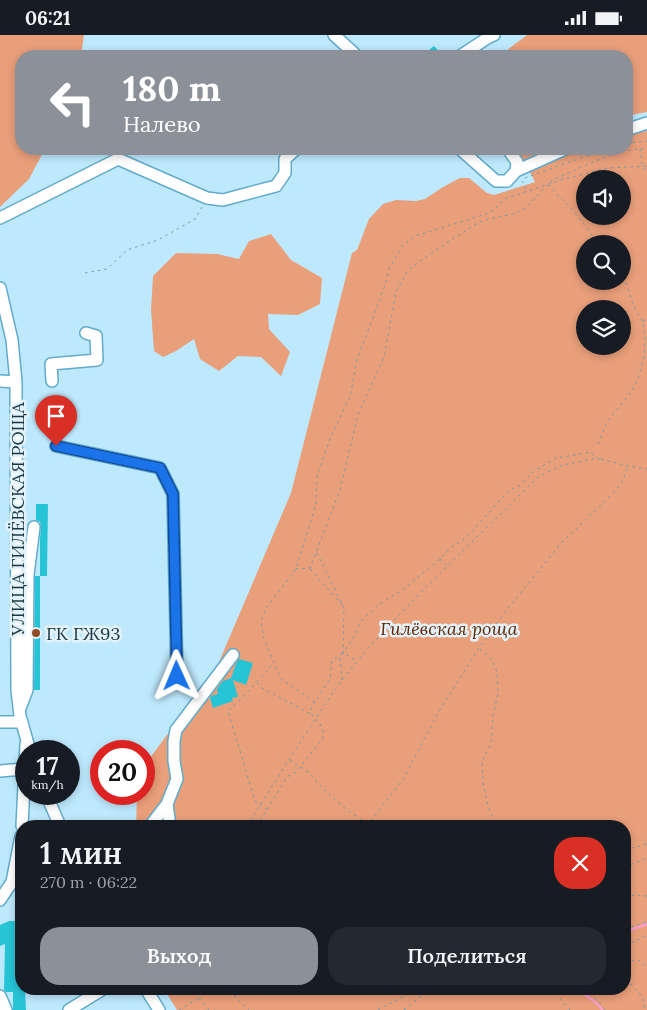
<!DOCTYPE html>
<html lang="ru">
<head>
<meta charset="utf-8">
<style>
  :root { --surface:#171b24; --page:#242831; --text:#f1f3f6; --muted:#9ea1a6; --accent:#8c9099 }
  body { margin:0; font-family:Lora,serif; background:var(--page); color:var(--text); height:100vh; display:flex; flex-direction:column; font-size:19px; white-space:nowrap }
  * { box-sizing:border-box; margin:0 }
  p { font-size:16px; color:var(--muted) }
  .icon { flex:none; width:28px; height:28px; fill:none; stroke:currentColor; stroke-width:2; stroke-linecap:round; stroke-linejoin:round }
  .map { position:relative; flex:1; overflow:hidden }
  .details { position:absolute; left:15px; top:785px; width:616px; height:175px; display:flex; flex-direction:column; background:var(--surface); border-radius:20px; box-shadow:0 2px 8px #0003 }
  .details>* { flex:none }
  .banner { position:absolute; left:15px; top:15px; width:618px; height:105px; border-radius:20px; box-shadow:0 2px 8px #0003; background:#8c9099; color:#fff; overflow:hidden }
  .buttons { position:absolute; left:576px; top:135px; display:grid; gap:10px }
  .buttons a { display:grid; place-items:center; width:55px; height:55px; border-radius:50%; background:var(--surface); box-shadow:0 2px 8px #0003; font-size:25px }
  .speed { position:absolute; left:15px; top:705px; display:flex; gap:10px; font-size:25px; font-weight:700; text-align:center }
  .speed>* { display:grid; place-content:center; width:65px; height:65px; border-radius:50%; background:var(--surface); box-shadow:0 2px 8px #0003; line-height:1 }
  .speed small { font-size:12px; font-weight:400 }
  .speed .limit { border:8px solid #d22; background:#fff; color:#111 }
  .pin { position:absolute; display:grid; place-items:center; width:42px; height:42px; color:#fff; margin:-51px -21px; border-radius:50% 50% 50% 0; rotate:-45deg; box-shadow:0 0 5px #0007 }
  .pin .icon { rotate:45deg }
  .me { position:absolute; width:55px; margin:-28px; rotate:359deg; stroke-linejoin:round; filter:drop-shadow(0 0 4px #0008) }
  .turn { display:flex; align-items:center; gap:18px; height:105px; padding:0 25px; font-size:22px }
  .turn .icon { width:65px; height:65px; stroke-width:2.5 }
  .turn b { display:block; font-size:35px; line-height:42px }
  .round { display:grid; place-items:center; flex:none; width:52px; height:52px; border-radius:20px; background:var(--page) }
  .headline { display:flex; align-items:center; justify-content:space-between; height:85px; padding:0 25px }
  h1 { font-size:30px; font-weight:600; line-height:38px }
  .button { display:flex; gap:10px; margin-top:auto; padding:10px 25px }
  .button a { flex:1; height:58px; border-radius:20px; background:var(--accent); color:#fff; font-size:20px; font-weight:600; line-height:58px; text-align:center }
  .button a+a { background:var(--page); color:var(--text) }
  .status { display:flex; justify-content:space-between; align-items:center; height:35px; padding:0 25px; background:var(--surface); direction:ltr }
  .status svg { height:14px; fill:currentColor }
  .map>svg:first-child { display:block }
  .green { fill:#e99f7a; fill-rule:evenodd }
  .lines { fill:none; stroke-linecap:round; stroke-linejoin:round }
  .stream { stroke:#f99ece; stroke-width:2.5 }
  .building { fill:#27c4d6 }
  .minor-casing { stroke:#61abcb; stroke-width:14 }
  .path { stroke:#769bac; stroke-width:1; stroke-dasharray:2.5 4; stroke-linecap:butt }
  .minor { stroke:#fff; stroke-width:11 }
  .route-casing { stroke:#114b97; stroke-width:12 }
  .route { stroke:#1a73e8; stroke-width:9 }
  .poi-dot { fill:#934d26; stroke:#e3f1f8; stroke-width:2 }
  .labels { text-anchor:middle; dominant-baseline:central; stroke-width:5; stroke-linejoin:round; paint-order:stroke }
  .street-label { font-size:18px; fill:#183744; stroke:#e3f1f8 }
  .park-label { font-size:18px; font-style:italic; fill:#5f2805; stroke:#e3f1f8 }
  .poi-label { font-size:18px; fill:#183744; stroke:#e3f1f8; text-anchor:start }
</style>
</head>
<body>
<div class="status"><b>06:21</b><svg viewBox="0 0 49 12"><path d="M0 12V9h3v3zM5 12V6h3v6zM10 12V3h3v9zM15 12V0h3v12zM26 1h20v11H26zM47 4h2v5h-2z"/></svg></div>
<div class="map">
<svg width="647" height="975" viewBox="0 0 647 975">
  <rect width="100%" height="100%" fill="#bee9fd"/>
  <!-- green -->
  <path class="green" d="M0 0H84L81 21H21V114H45L29 144 0 172Z
    M527 0H647V77L626 81V21H499Z
    M647 96V975H177L164 954H625V791H136L137 759H144V731L216 634 291 458 352 218 357 215 369 184 383 169 396 165 416 166 425 164 443 152 460 143H469L487 158 494 160 535 147 529 135 583 114H626V99ZM585 144H622V181H585ZM585 209H622V246H585ZM585 274H622V311H585Z
    M514 114H549L521 126Z
    M271 199 291 225 322 243 320 269 298 280 268 279 269 294 290 317 281 341 261 322 238 321 219 336 200 324 194 304 176 316 163 322 154 316 151 275 153 241 176 218 217 219 239 224 249 206Z"/>
  <g class="lines">
    <!-- stream -->
    <path class="stream" d="M625 897 647 889
      M579 954C586 963 596 964 602 975"/>
  </g>
  <!-- building -->
  <path class="building" d="M434 11 444 21H422Z
    M36 469H48L47 541H40V504L41 492 40 487 36 485Z
    M35 541H40V655H34Z
    M239 624 253 628 246 650 233 645 238 662 232 663 233 666 213 673 210 663 211 661 218 659 217 654 223 646 231 643 236 629Z
    M9 886H21V954H25L26 975H13V957H6L4 955 5 909 0 911V890Z"/>
  <g class="lines">
    <!-- minor casing -->
    <g class="minor-casing">
      <path id="minor" d="M334 0 357 21
        M460 21 489 2 494 0
        M626 95 647 88
        M460 114 496 146H507L516 136 565 114
        M508 114 517 127 516 136
        M0 183 118 124 207 163 223 165 276 151 285 138V124L296 114
        M0 253 12 305 16 347 17 655 20 681 30 716
        M0 346 16 347
        M52 346 51 329 97 325 96 301 86 298
        M56 411 160 433 173 459 177 641
        M20 673 27 655 28 540 34 492
        M0 687H22
        M0 736 24 734
        M46 759 60 791
        M22 791 26 709
        M150 791 167 769
        M170 791 167 769 177 744 174 726V706L176 695 233 620
        M0 865 12 847 21 801
        M146 954 159 975
        M0 961 6 975
        M69 975 103 954"/>
    </g>
    <!-- path -->
    <path class="path" d="M626 108 647 106
      M640 114 642 131 647 138
      M525 143 606 114
      M522 146 527 155
      M550 147C562 140 574 136 586 130 606 122 626 113 647 114
      M548 150C558 161 570 171 579 183 586 191 591 200 599 209
      M85 238 107 234 127 215 158 205 195 184 202 172
      M643 286 647 284
      M598 409 607 387 632 356 639 341 644 321 645 302 643 287 634 272 626 248 622 242
      M601 424 628 431 647 434
      M317 518 344 573 343 618 357 626
      M440 524 448 532
      M296 534 310 533 340 455 358 379 384 322 396 257 408 235 436 215 479 187 493 183 513 179 525 174 547 150
      M310 534 342 570
      M480 614 492 625 497 637 498 658 493 681 491 709 482 726 483 747 488 771 496 791
      M342 645 340 623 343 618 353 603 361 586 378 570 401 556 440 524 449 514 467 502 502 463 512 454 519 451 534 436 556 423 575 420 590 417 594 421 598 423
      M257 648 262 653 312 680
      M315 667 281 644 264 604 261 587 266 573 296 534 316 469 317 441 331 401 350 362 357 325 385 250 389 234 402 211 415 201 489 178 498 171 504 164 564 144 608 133 647 131
      M290 725 308 737 325 756 346 774 369 790 380 791
      M267 775 255 766 228 676 244 661 274 628
      M247 791 260 770 323 672 342 645 371 610 422 556 539 441 563 430 592 424H601
      M257 791 287 742 296 737 323 703V695L320 689 312 680 311 673 330 644 332 626 342 618
      M367 791 404 743 439 676 479 613 506 576 563 506 590 481 615 456 623 445 628 431
      M625 815 647 809
      M625 832 647 823
      M625 860 647 861
      M625 894 647 887
      M625 909 634 907 647 900
      M625 926 638 925 647 932
      M625 945C635 953 646 961 644 975
      M232 954 236 963 249 975
      M551 954 570 975
      M585 954 598 966 605 975
      M179 975 199 963 194 954
      M209 975 199 963 210 954
      M378 975C390 967 403 964 414 954
      M404 975 430 954"/>
    <!-- minor -->
    <use href="#minor" class="minor"/>
  </g>
  <g class="lines">
    <!-- route casing -->
    <g class="route-casing">
      <path id="route" d="M56 411 160 433 173 459 177 641"/>
    </g>
    <!-- route -->
    <use href="#route" class="route"/>
  </g>
  <!-- markers -->
  <circle class="poi-dot" cx="36" cy="598" r="5"/>
  <g class="labels">
    <!-- street labels -->
    <g class="street-label">
      <text transform="translate(17 484) rotate(-90)">УЛИЦА ГИЛЁВСКАЯ РОЩА</text>
    </g>
    <!-- park labels -->
    <g class="park-label">
      <text x="449" y="593">Гилёвская роща</text>
    </g>
    <!-- poi labels -->
    <g class="poi-label">
      <text x="46" y="598">ГК ГЖ93</text>
    </g>
  </g>
</svg>
<div class="buttons">
<a><svg class="icon" aria-label="sound" viewBox="0 0 24 24"><path d="M4 9h4l5-4v14l-5-4H4zM17 9q2 3 0 6"/></svg></a>
<a><svg class="icon" aria-label="search" viewBox="0 0 24 24"><circle cx="10" cy="10" r="6"/><path d="M15 15l6 6"/></svg></a>
<a><svg class="icon" aria-label="layers" viewBox="0 0 24 24"><path d="M12 4l9 5-9 5-9-5zM3 14l9 5 9-5"/></svg></a>
</div>
<div class="speed"><div>17<small>km/h</small></div><div class="limit">20</div></div>
<div class="pin" style="left:56px;top:411px;background:#d93025"><svg class="icon" aria-label="arrive" viewBox="0 0 24 24"><path d="M6 21V4h12l-3 4 3 4H6"/></svg></div>
<svg class="me" style="left:177px;top:641px" viewBox="-20 -20 40 40"><path d="M0-17L14 15 0 8-14 15z" fill="#1a73e8" stroke="#fff" stroke-width="4"/></svg>
<div class="banner">
<div class="turn"><svg class="icon" aria-label="left" viewBox="0 0 24 24"><path d="M17 20v-9H6M10 6l-5 5 5 5"/></svg><div><b>180 m</b>Налево</div></div>
</div>
<section class="details">
<div class="headline"><div><h1>1 мин</h1><p>270 m · 06:22</p></div><a class="round" style="background:#d93025;color:#fff"><svg class="icon" aria-label="close" viewBox="0 0 24 24"><path d="M6 6l12 12M18 6L6 18"/></svg></a></div>
<div class="button"><a>Выход</a><a>Поделиться</a></div>
</section>
</div>
</body>
</html>
